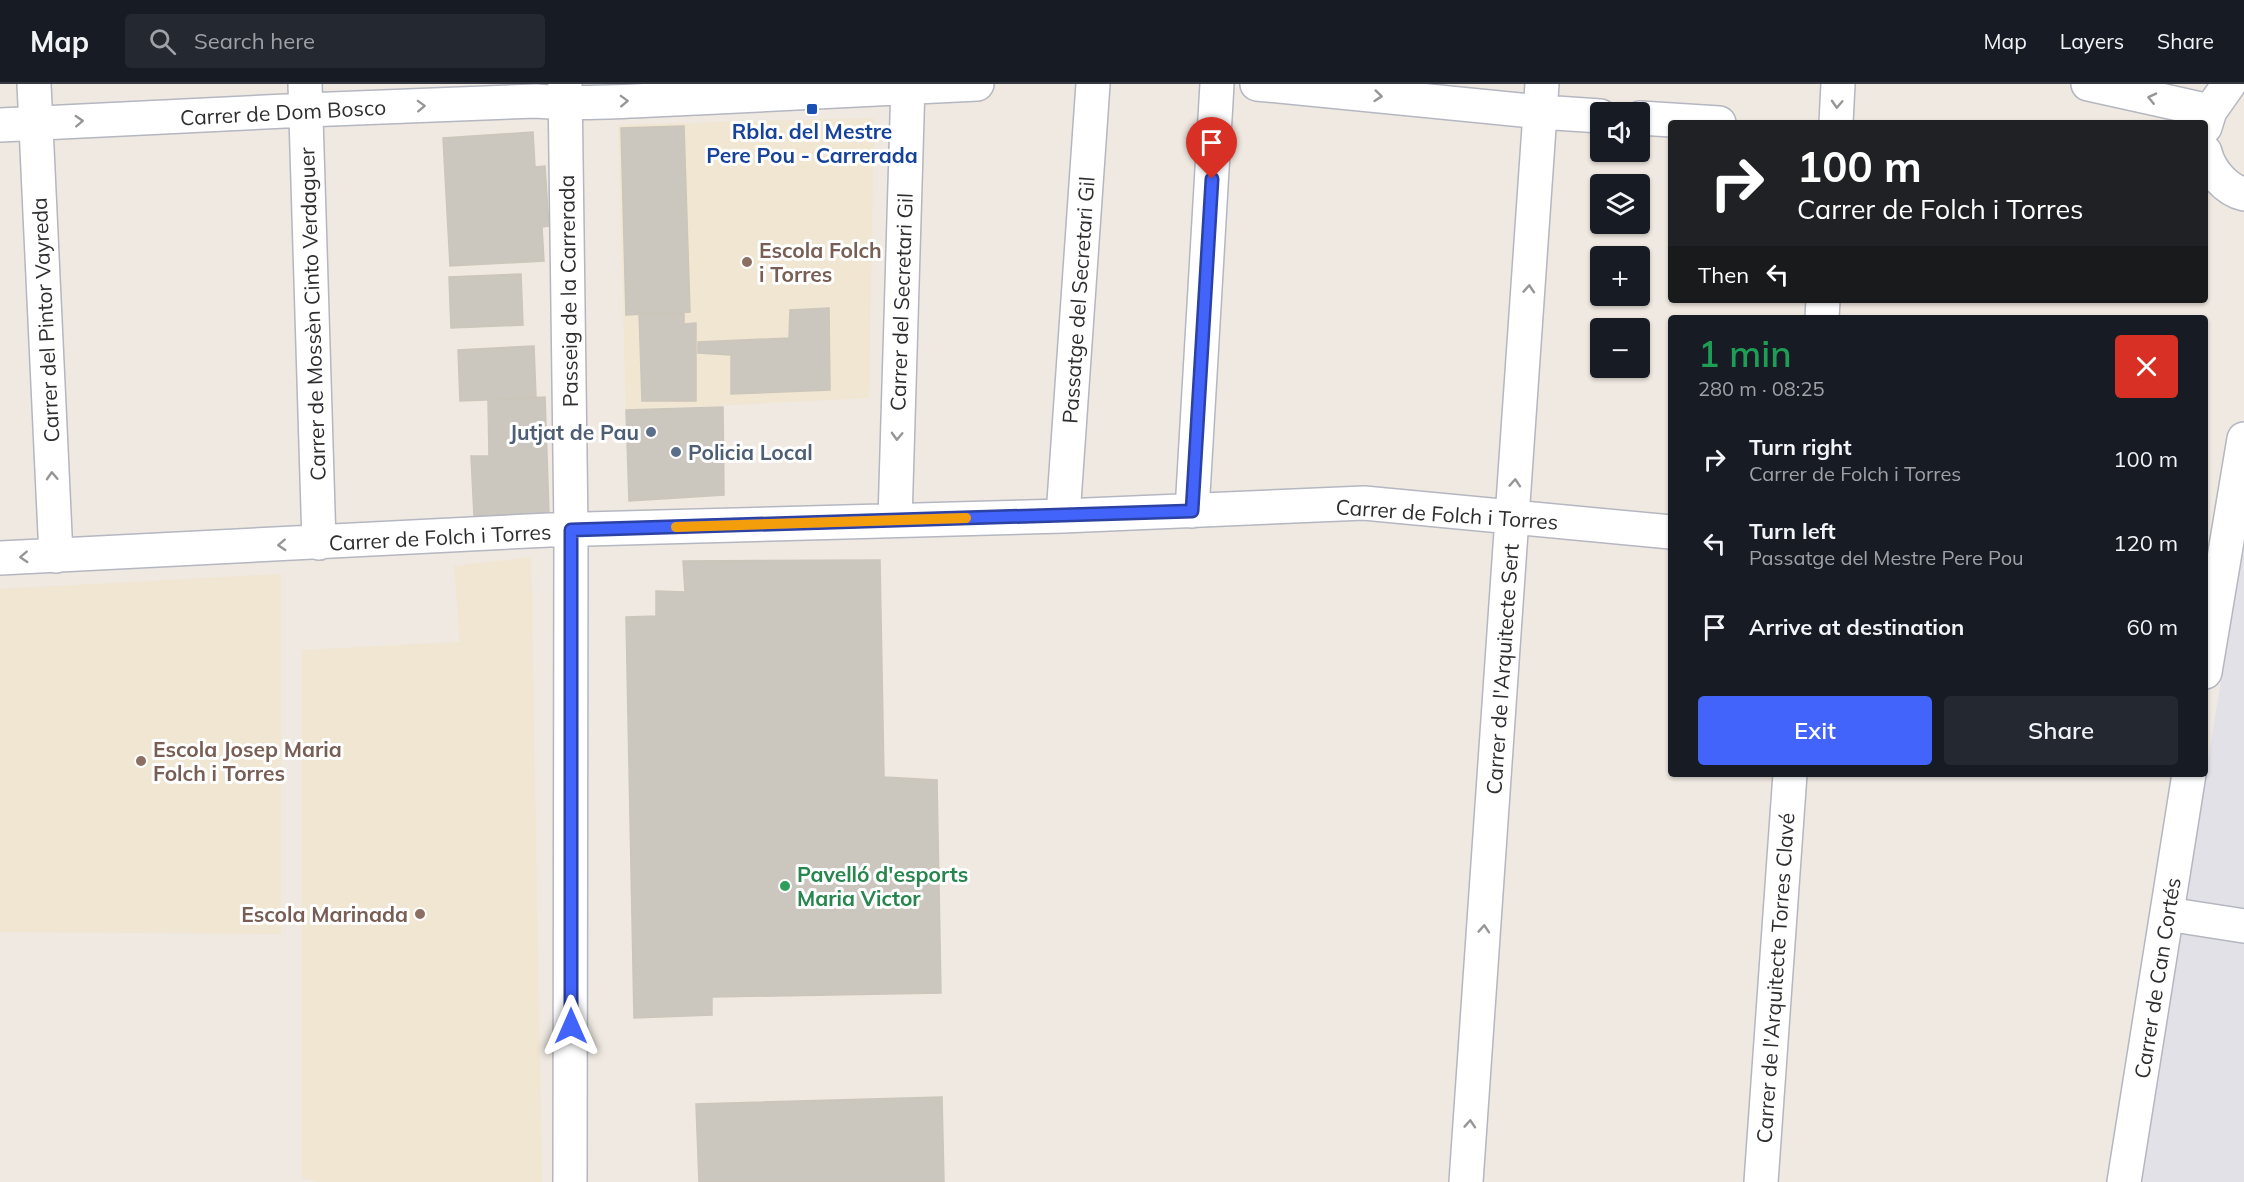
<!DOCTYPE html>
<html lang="en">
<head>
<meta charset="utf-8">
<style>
  :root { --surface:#171b24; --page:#242831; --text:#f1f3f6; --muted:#9ea1a6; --line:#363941; --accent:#4264fb }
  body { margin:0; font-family:Mulish,sans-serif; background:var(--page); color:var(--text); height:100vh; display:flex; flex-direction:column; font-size:22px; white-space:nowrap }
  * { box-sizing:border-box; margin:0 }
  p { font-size:20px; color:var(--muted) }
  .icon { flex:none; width:33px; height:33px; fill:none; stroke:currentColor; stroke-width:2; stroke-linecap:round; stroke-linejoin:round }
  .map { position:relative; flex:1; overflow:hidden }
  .details { position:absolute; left:1668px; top:231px; width:540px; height:462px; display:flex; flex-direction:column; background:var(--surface); border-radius:6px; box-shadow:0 2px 4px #0004 }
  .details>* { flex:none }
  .banner { position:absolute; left:1668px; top:36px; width:540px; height:183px; border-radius:6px; box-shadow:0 2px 4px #0004; background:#202124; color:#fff; overflow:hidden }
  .fabs { position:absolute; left:1590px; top:18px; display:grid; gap:12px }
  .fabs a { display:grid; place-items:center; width:60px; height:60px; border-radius:6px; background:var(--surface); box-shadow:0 2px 4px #0004; font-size:30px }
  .pin { position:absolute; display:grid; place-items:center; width:51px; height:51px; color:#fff; margin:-62px -26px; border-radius:50% 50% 50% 0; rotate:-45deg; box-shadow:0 0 6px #0007 }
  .pin .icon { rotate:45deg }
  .me { position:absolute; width:66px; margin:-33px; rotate:0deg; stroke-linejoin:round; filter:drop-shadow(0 0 4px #0008) }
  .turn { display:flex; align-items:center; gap:21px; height:126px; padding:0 30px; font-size:27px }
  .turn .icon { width:78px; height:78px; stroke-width:2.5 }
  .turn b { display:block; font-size:42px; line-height:51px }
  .then { display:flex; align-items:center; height:57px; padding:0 30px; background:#0003; gap:12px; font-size:22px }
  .round { display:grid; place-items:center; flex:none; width:63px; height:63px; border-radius:6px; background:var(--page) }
  .head { display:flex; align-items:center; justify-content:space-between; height:102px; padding:0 30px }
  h1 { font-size:36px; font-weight:600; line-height:45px; color:#1e9e55 }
  .cta { display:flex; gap:12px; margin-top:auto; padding:12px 30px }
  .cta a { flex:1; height:69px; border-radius:6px; background:var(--accent); color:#fff; font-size:24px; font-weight:600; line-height:69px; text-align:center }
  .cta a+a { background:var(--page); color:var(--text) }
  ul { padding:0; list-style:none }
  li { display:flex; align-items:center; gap:18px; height:84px; padding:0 30px }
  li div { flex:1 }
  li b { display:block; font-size:22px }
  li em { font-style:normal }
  header { display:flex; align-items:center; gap:36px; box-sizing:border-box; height:84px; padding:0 30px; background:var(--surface); border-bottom:2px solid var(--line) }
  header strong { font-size:28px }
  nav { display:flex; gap:33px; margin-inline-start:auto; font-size:21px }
  .search { width:420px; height:54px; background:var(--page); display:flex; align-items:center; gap:15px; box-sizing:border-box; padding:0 21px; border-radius:6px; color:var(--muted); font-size:22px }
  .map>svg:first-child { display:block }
  .industrial { fill:#e3e1e8 }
  .education { fill:#f0e6d1 }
  .building { fill:#cbc7bf; stroke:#cbc5ba; stroke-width:1.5 }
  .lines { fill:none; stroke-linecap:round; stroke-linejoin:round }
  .street-casing { stroke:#b4b7c1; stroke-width:36 }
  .street { stroke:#fff; stroke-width:33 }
  .oneway { stroke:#969696 }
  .route-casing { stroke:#2b41a3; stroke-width:15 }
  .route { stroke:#4264fb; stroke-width:10 }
  .slow { stroke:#f59e0b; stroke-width:10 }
  .transit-dot { fill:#1a4fb4; stroke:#fff; stroke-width:2 }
  .education-dot { fill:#8d6e63; stroke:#fff; stroke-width:2 }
  .service-dot { fill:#5c6f8a; stroke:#fff; stroke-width:2 }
  .leisure-dot { fill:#2e9e5b; stroke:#fff; stroke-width:2 }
  .labels { text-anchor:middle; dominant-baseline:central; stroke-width:6; stroke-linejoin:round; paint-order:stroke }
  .street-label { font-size:21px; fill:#2e2e2e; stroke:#fff }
  .transit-label { font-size:21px; font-weight:bold; fill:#164399; stroke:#fff }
  .education-label { font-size:21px; font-weight:bold; fill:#785e54; stroke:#fff; text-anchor:start }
  .service-label { font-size:21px; font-weight:bold; fill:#4e5e75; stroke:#fff; text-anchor:end }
  .leisure-label { font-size:21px; font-weight:bold; fill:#27864d; stroke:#fff; text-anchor:start }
</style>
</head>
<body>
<header>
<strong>Map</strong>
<div class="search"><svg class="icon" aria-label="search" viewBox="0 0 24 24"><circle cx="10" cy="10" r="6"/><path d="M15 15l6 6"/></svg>Search here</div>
<nav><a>Map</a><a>Layers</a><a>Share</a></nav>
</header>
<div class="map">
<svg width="2244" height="1098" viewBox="0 0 2244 1098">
  <rect width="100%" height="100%" fill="#efe9e1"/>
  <!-- industrial -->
  <path class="industrial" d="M2244 458V1098H2138Z"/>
  <!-- education -->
  <path class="education" d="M874 34 869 314 626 326 618 41Z
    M531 473 542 1098H321L302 1094V566L460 558 454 482Z
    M281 490V850L0 848V505Z"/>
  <!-- building -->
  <path class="building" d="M684 42 690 228 626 231 621 44Z
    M533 48 535 83 545 82 549 142 542 143 544 177 450 182 443 54Z
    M521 190 523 241 451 244 449 193Z
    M829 224 830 306 731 310V271L698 269V258L789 254 790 226Z
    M639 228 684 229V240L696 239V317H642Z
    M534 262 536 314 460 317 458 266Z
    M545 313 549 429 474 432 471 372H489L488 316Z
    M723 323 724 411 629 417 626 326Z
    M880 476 884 693 937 696 941 909 712 913V931L634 934 626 533 656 532V507L685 508 683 477Z
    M942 1013 944 1098H699L696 1020Z"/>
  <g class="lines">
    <!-- street casing -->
    <g class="street-casing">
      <path id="street" d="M34 0 56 472
        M305 0 319 459
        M565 0 571 446 570 1098
        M1257 0 1541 28 1600 32
        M2088 0 2210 27
        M1640 34 1719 39
        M1836 39 1838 0
        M0 41 306 26 536 17C590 21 644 16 697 14 790 10 883 5 977 0
        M2205 43 2210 27 2229 0
        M2205 68C2209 86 2226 106 2244 110
        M1822 234 1823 216
        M1192 427 1217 0
        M1063 432 1093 0
        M895 436 908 0
        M0 474 549 446 1063 432 1364 419 1671 448
        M2205 588 2244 355
        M2167 830 2244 842
        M1466 1098 1542 0
        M1761 1098 1790 690
        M2124 1098 2189 690"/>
    </g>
    <!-- street -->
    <use href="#street" class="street"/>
  </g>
  <!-- one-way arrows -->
  <defs><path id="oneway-chevron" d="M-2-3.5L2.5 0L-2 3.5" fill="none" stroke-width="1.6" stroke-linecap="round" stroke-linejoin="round" transform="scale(1.5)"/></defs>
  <g class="oneway">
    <use href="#oneway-chevron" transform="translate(1378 12) rotate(6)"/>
    <use href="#oneway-chevron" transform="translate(2152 14) rotate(-167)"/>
    <use href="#oneway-chevron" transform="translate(624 17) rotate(-2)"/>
    <use href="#oneway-chevron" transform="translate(1837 20) rotate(93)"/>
    <use href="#oneway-chevron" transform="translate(421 22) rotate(-2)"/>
    <use href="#oneway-chevron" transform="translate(79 37) rotate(-3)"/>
    <use href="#oneway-chevron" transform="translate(1529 205) rotate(-86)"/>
    <use href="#oneway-chevron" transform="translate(897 352) rotate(92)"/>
    <use href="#oneway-chevron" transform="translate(52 392) rotate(-93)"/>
    <use href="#oneway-chevron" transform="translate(1515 399) rotate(-86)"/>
    <use href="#oneway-chevron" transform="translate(282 461) rotate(177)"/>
    <use href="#oneway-chevron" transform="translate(24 473) rotate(177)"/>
    <use href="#oneway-chevron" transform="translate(1484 845) rotate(-86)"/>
    <use href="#oneway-chevron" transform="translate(1470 1040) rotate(-86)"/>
  </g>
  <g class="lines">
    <!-- route casing -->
    <g class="route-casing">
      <path id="route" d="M571 942V446L1192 427 1212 95"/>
    </g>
    <!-- route -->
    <use href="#route" class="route"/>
    <!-- slow -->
    <path class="slow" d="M676 443 966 434"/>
  </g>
  <!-- markers -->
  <rect class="transit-dot" x="806" y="19" width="12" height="12" rx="3"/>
  <g class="education-dot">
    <circle cx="747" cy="178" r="6"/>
    <circle cx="141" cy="677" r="6"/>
    <circle cx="420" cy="830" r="6"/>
  </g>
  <g class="service-dot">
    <circle cx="651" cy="348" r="6"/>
    <circle cx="676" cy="368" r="6"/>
  </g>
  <circle class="leisure-dot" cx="785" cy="802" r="6"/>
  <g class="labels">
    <!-- street labels -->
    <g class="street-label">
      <text transform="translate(283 28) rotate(-3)">Carrer de Dom Bosco</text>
      <text transform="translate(568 207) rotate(-91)">Passeig de la Carrerada</text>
      <text transform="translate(1078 216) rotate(-86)">Passatge del Secretari Gil</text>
      <text transform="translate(901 218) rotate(-88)">Carrer del Secretari Gil</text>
      <text transform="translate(312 230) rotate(-92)">Carrer de Mossèn Cinto Verdaguer</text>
      <text transform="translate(45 236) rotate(-93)">Carrer del Pintor Vayreda</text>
      <text transform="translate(1447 430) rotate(4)">Carrer de Folch i Torres</text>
      <text transform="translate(440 453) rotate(-3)">Carrer de Folch i Torres</text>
      <text transform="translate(1502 585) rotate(-86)">Carrer de l'Arquitecte Sert</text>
      <text transform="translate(1775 894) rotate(-86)">Carrer de l'Arquitecte Torres Clavé</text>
      <text transform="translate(2157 894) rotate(-81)">Carrer de Can Cortés</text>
    </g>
    <!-- transit labels -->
    <g class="transit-label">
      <text x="812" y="47">Rbla. del Mestre<tspan x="812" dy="24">Pere Pou - Carrerada</tspan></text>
    </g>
    <!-- education labels -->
    <g class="education-label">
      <text x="759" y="166">Escola Folch<tspan x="759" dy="24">i Torres</tspan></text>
      <text x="153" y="665">Escola Josep Maria<tspan x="153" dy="24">Folch i Torres</tspan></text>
      <text x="408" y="830" text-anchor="end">Escola Marinada</text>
    </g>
    <!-- service labels -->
    <g class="service-label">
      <text x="639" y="348">Jutjat de Pau</text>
      <text x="688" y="368" text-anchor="start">Policia Local</text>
    </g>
    <!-- leisure labels -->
    <g class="leisure-label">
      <text x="797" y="790">Pavelló d'esports<tspan x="797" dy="24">Maria Victor</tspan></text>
    </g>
  </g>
</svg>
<div class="fabs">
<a><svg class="icon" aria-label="sound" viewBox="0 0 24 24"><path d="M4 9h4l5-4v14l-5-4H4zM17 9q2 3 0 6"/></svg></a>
<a><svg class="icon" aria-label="layers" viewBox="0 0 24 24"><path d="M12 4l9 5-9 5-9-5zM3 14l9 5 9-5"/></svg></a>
<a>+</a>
<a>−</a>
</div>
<div class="pin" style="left:1212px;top:95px;background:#d93025"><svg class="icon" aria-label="arrive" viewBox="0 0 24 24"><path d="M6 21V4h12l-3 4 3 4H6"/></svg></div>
<svg class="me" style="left:571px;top:942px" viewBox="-20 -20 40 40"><path d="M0-17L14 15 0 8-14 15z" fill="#4264fb" stroke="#fff" stroke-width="4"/></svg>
<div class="banner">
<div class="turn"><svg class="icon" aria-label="right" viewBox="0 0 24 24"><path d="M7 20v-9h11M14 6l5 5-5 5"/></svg><div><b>100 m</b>Carrer de Folch i Torres</div></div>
<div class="then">Then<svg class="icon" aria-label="left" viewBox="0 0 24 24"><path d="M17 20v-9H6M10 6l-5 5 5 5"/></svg></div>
</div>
<section class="details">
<div class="head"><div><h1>1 min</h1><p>280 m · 08:25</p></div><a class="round" style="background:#d93025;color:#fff"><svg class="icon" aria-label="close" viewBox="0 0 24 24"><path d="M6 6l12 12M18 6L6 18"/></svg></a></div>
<ul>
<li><svg class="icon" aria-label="right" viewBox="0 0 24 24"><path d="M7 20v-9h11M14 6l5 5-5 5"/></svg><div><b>Turn right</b><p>Carrer de Folch i Torres</p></div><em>100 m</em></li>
<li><svg class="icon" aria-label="left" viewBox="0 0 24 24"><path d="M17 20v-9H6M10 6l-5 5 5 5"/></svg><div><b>Turn left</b><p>Passatge del Mestre Pere Pou</p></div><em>120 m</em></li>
<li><svg class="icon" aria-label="arrive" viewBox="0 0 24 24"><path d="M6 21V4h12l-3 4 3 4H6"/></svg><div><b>Arrive at destination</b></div><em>60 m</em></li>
</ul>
<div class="cta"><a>Exit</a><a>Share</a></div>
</section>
</div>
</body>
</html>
